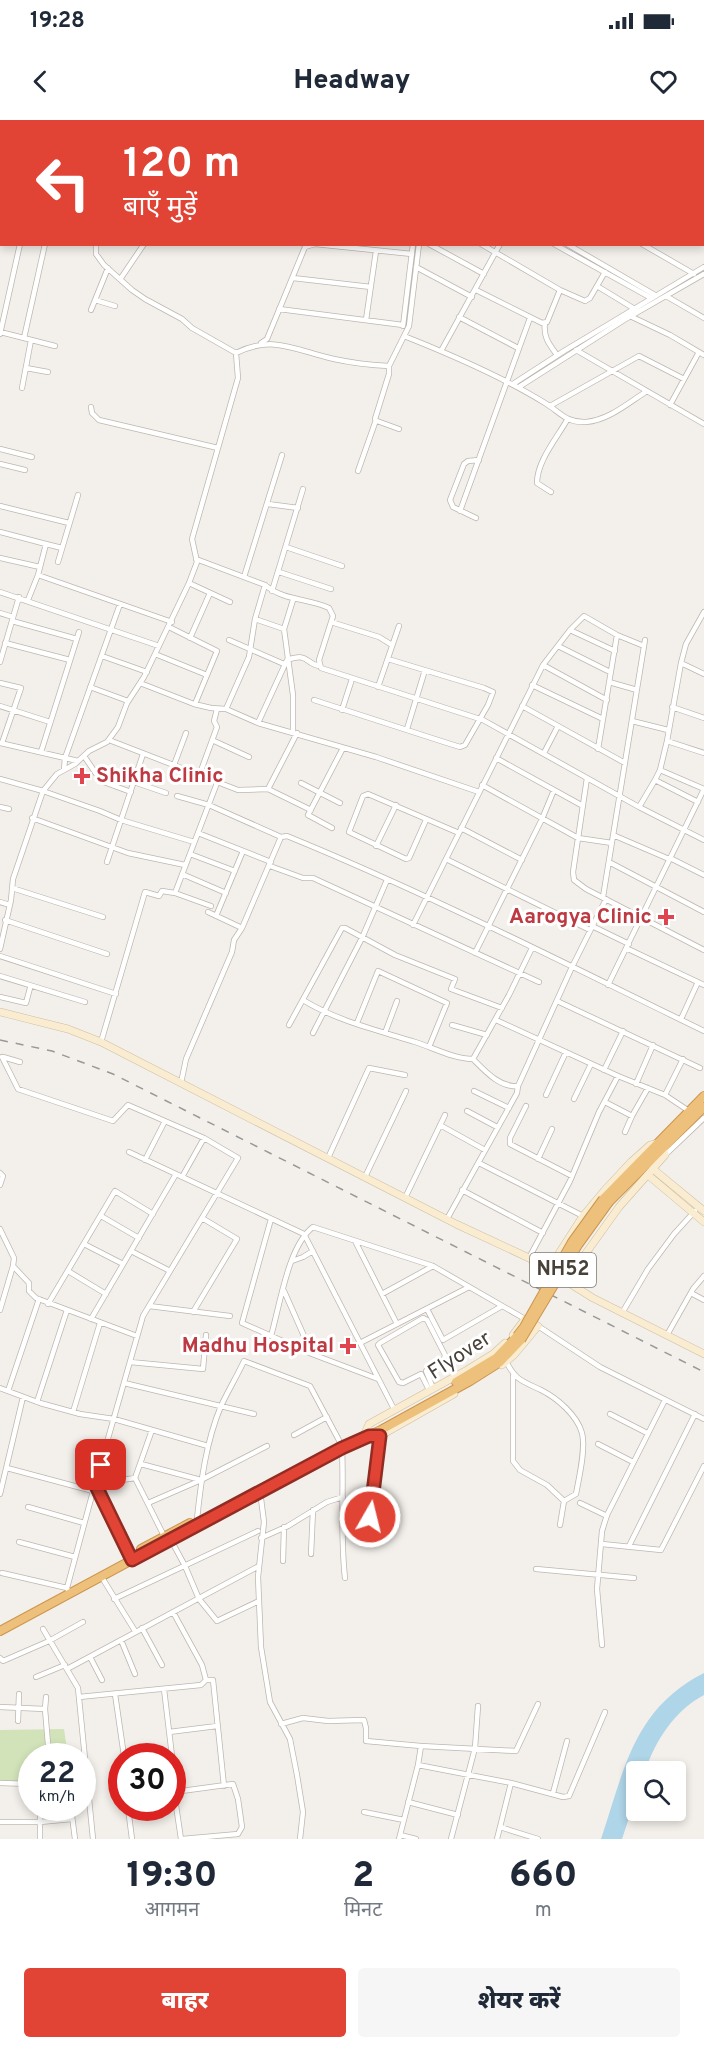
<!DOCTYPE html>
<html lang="hi">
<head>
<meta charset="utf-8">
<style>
  :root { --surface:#fff; --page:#f6f6f7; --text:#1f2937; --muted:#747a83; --accent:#e14334 }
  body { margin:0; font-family:Overpass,"Noto Sans Devanagari",sans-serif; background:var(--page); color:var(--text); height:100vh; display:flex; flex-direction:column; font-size:22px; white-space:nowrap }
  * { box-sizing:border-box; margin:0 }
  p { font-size:20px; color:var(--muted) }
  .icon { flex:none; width:33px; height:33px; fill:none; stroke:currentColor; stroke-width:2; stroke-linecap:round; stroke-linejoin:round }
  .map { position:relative; height:1719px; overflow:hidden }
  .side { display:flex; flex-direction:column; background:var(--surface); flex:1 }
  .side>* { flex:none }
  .hud { position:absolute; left:0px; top:0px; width:705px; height:126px; box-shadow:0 3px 9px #0003; background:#e14334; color:#fff; overflow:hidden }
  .controls { position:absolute; left:626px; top:1641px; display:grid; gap:12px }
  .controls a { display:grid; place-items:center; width:60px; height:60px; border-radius:6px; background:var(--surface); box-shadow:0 3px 9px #0003; font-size:30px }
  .speed { position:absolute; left:18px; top:1623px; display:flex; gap:12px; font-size:30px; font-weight:700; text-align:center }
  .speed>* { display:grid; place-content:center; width:78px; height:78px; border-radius:50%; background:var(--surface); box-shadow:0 3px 9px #0003; line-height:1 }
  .speed small { font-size:15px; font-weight:400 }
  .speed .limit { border:9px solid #d22; background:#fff; color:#111 }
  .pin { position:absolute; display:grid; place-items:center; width:51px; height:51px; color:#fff; margin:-26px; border-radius:12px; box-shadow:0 3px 9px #0006 }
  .me { position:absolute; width:66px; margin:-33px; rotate:8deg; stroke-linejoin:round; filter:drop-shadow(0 0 4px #0008) }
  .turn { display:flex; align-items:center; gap:21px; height:126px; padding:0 24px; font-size:27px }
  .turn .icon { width:78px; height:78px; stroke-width:2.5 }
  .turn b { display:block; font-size:42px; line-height:51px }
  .eta { display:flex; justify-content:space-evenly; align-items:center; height:102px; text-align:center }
  .eta b { font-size:36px; font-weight:800; line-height:42px }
  .button { display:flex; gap:12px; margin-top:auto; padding:12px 24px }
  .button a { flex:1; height:69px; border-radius:6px; background:var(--accent); color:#fff; font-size:24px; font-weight:800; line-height:69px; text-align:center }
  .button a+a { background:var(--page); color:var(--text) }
  .status { display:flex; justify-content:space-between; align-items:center; height:42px; padding:0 30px; background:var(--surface); direction:ltr }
  .status svg { height:16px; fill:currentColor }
  header { display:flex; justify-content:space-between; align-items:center; height:78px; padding:0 24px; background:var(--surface); font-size:27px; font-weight:800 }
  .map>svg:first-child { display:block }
  .green { fill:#d2e3b9 }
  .water { fill:#afd5e8 }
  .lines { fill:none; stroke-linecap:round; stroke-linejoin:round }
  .street-casing { stroke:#beb7ae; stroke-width:6 }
  .secondary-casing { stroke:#cdbfa0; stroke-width:8 }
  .highway-casing { stroke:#cc954d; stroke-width:10 }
  .street { stroke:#fff; stroke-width:4.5 }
  .secondary { stroke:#f9ecd0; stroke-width:7 }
  .highway { stroke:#edc07c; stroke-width:8 }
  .rail { stroke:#989898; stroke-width:1.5; stroke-dasharray:8 8; stroke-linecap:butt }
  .highway-bridge-casing { stroke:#cc954d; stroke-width:10; stroke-linecap:butt }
  .highway-bridge { stroke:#edc07c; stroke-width:8 }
  .route-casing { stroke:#922c22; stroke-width:15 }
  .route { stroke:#e14334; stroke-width:10 }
  .health-dot { fill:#e0444e; stroke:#fff; stroke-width:2 }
  .labels { text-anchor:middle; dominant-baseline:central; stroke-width:6; stroke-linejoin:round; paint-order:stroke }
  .shield { fill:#fff; stroke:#7e7a74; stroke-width:1.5 }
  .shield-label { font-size:20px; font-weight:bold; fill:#474139 }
  .health-label { font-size:21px; font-weight:bold; fill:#be3a42; stroke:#fff; text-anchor:end }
  .street-label { font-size:21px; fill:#474139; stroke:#fff }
</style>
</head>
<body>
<div class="status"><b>19:28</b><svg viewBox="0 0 49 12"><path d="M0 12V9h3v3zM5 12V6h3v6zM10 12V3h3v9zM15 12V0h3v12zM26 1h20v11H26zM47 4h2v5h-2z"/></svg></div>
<header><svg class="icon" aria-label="back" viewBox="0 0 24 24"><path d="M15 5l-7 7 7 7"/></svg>Headway<svg class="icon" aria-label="heart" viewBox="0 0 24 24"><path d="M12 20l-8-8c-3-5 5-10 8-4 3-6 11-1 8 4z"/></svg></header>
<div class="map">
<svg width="704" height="1719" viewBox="0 0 704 1719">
  <rect width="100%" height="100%" fill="#f3f0eb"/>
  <!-- green -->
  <path class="green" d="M64 1609 68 1636H32L31 1662 0 1661V1610Z"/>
  <!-- water -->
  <path class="water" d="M704 1553V1575C674 1591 656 1620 645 1651L636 1652V1677L622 1719H601C624 1651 633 1589 704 1553Z"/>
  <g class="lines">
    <!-- street casing -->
    <g class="street-casing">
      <path id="street" d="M100 0 102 2
        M116 0V2
        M150 0 154 2
        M588 0 593 2
        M231 2 232 0
        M275 2 277 0
        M324 2 325 0
        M359 2V0
        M428 2 429 0
        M435 2V0
        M458 2 459 0
        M0 76H2
        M96 124V134L104 145 132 170 145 179 182 199 192 208 236 233
        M315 124 412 134
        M429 124 484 154
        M481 124 560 170
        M554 124 651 178
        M567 124 655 175
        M642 124 694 154
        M416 147 472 177
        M121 158 144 124
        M293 158 371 167
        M597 166 633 188
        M476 170 542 203 547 202 560 170 585 181 590 178 605 152
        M666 176 704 198
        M95 180 115 186
        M279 189 403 205
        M91 190 108 148
        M630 196 670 215 704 235
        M459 197 518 228
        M366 200 376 131
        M545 203C543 217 549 224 557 235
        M403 206 413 124
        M0 212 55 226
        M0 214 20 124
        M404 216C452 235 501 256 545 283 560 292 566 303 586 302 609 300 628 283 647 271
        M24 218 45 124
        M261 223 267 219 305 127 315 124
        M576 230 704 304
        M441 231 500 124
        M26 248 48 252
        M513 264 564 231 704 147
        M519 267 624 200 704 154
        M22 268 31 220
        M670 285 699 232
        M550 286 639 236 684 259
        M91 287 92 293 99 300 218 328
        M399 309 377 301 375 299 389 254V246L409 206 419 124
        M0 329 32 337
        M0 344 25 350
        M358 351 376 300
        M551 372 537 363C537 341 557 318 567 300
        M268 384 298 388
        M0 386 69 403
        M460 391 530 198
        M476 398 453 387 450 380 464 344 468 341 479 340
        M0 412 46 424 38 455 28 480
        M46 424 62 428
        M286 427 342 446
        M0 438 40 447
        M196 439 265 465C284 481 308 478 329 488L333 496 319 540 321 548 483 600 639 687 704 720
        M58 442 78 375
        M279 452 331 469
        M38 455 172 502
        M244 457 282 335
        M189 463 230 482
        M272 471 303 369
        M0 472 159 526
        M0 493 13 497
        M255 499 284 509
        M12 501 77 519
        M331 502 379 517 392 525
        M169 507 217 531 195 584
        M570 510 615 531
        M190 518 210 473
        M229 520 284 544
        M5 523 70 540
        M558 526 610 552
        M155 534 207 555
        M102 536 147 552
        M0 542 19 477
        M681 543 686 524 704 492
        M543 545 570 510 584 496 617 515 644 526
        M609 562 637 570
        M0 563 21 568 2 623
        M140 563 194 584 211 588 226 589 258 603 376 637 479 672
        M532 565 603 599
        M90 567 128 581
        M378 567 399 506
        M314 580 444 622 460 627 465 625 488 585 493 572 484 568 388 539
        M0 586 50 602
        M522 586 625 643
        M672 587 704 598
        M226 589 249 537 255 499 265 465
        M342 590 352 559
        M632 601 668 610
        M258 603 287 540C310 532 304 544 320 546
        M407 609 425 550
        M293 612V575L284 509 293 480
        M109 620 238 670 268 669 311 690
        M212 620 249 637
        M667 621 704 633
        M0 623 78 641
        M598 629 617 515
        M41 632 79 512
        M544 633 558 606
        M84 636 101 661 131 672
        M496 638 583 686
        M174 645 186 613
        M64 650 65 638 120 484
        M660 650 655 660 698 682
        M199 656 217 607 214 601 217 589
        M587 658 573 752 574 760 586 769 704 830
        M0 659 43 671 100 691 121 700 194 722
        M134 662 166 673
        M301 663 340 683
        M482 665 578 718 612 723
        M268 669 297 613
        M177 676 209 685 281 717 287 716C429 774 566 844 704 911
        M0 687 9 689
        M639 687 655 660
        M32 698 128 733 185 745
        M426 700 409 738 406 739 349 712 363 676 368 674 459 713
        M332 708 308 695 343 628
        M461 708 522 740
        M198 713 271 742
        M613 715 669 739
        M376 726 396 685
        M190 734 235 751
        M670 738 704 755
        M446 739 590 810
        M107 742 143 634
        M609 742 704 792
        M270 746 303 758H313L539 862
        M182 754 226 773
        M12 768 103 797
        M175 773 211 786
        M603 777 645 520
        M0 782 10 785
        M208 792 242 808
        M216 796 243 731
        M5 800 107 834
        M413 805 543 545 607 580
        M592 806 629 824
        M626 828 704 865
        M0 829 11 780 13 759 43 671 57 654 75 644 89 631 107 622 118 607 127 583 144 557 189 463 197 442 192 419 238 258 236 233C274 214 296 231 334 239 352 243 370 245 389 246
        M475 833 542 699 554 670
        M0 836 116 874
        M0 856 85 882
        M608 865 704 669 660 650 667 621 681 543 704 554
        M0 877 26 883 30 868
        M303 880C337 901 377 910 415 922 434 928 454 939 473 939L509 875 532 828
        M557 881 700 948
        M681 899 698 862
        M496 900 618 956 665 975 689 991
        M357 903 378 851 447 883 429 927
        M289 905 342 808H345L395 835 455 859 451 869 502 888
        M452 905 487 915
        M313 913 362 818 387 760
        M385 913 397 881
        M101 922 145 772 159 776 162 771 175 773 217 663
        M2 937 18 969 113 1001 128 985 204 1018 238 1038 143 1196 95 1364 132 1440
        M3 937 20 942
        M473 939C485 951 500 968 518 966L572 847 606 779
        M604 950 623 911
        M181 963 186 939 232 832 234 820 242 808 281 717
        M636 964 653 925
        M474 971 509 988
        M546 975 566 932
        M665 975 683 939
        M574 979 591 944
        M605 982 632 996 648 968
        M526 986 510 1018V1024L572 1056
        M467 991 497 1007
        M440 1005 485 1030
        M625 1012 632 996
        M129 1032 304 1114 394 1289
        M665 1035 704 998
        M328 1038 369 948 405 955
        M538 1039 552 1009
        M145 1040 165 1001
        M479 1043 583 1096
        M0 1053 3 1056 0 1065
        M182 1057 204 1018
        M365 1057 406 971
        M462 1070 543 1113
        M405 1078 445 995
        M101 1096 139 1118
        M271 1099 242 1203 312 1234 378 1259
        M447 1099 517 973 518 966
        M0 1109 14 1138 13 1146 0 1190
        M355 1121 397 1204
        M84 1124 123 1144
        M131 1131 170 1151
        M529 1138 570 1061 599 992 618 956
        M292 1141 303 1137 313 1131
        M13 1146 29 1163V1171L36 1178 137 1216
        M68 1151 106 1174
        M284 1171 312 1234
        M691 1173 704 1180
        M382 1174 433 1146
        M48 1184 115 1071 153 1094
        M149 1186 230 1196
        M427 1189 443 1220 502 1186
        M193 1192 237 1119 202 1098
        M622 1193 648 1149 674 1114 695 1091
        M91 1199 176 1054
        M538 1206 600 1247 704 1299
        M667 1215 693 1169 704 1156
        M271 1216C280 1185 288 1126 313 1107L433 1146 525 1199
        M360 1223 469 1167
        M506 1241C515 1260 522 1261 541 1270 557 1278 577 1295 582 1313 586 1328 579 1358 576 1374L564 1381 547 1365 520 1350 513 1341V1256
        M130 1242 203 1249 206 1215
        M124 1263 254 1294
        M0 1268 40 1283 80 1294 114 1299 208 1326
        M429 1270 421 1254 403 1263 399 1262 378 1225 380 1223 423 1198 427 1200 445 1235 444 1239 426 1251 433 1268
        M8 1271 39 1179
        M37 1282 67 1190
        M73 1292 100 1203
        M610 1294 647 1313
        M152 1310 135 1358 164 1416
        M294 1315 327 1297
        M598 1324 633 1342
        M342 1328C344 1371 340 1415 345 1458
        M141 1344 201 1360
        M7 1348 93 1371
        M260 1371 264 1402 258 1457 261 1527 270 1582 290 1619 297 1655 303 1692 300 1719
        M0 1374 23 1277
        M148 1383 201 1360 267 1326
        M580 1383 607 1396
        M28 1387 84 1403
        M370 1397 380 1316
        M197 1399C201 1361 206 1322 221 1286 228 1271 237 1256 244 1241L310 1266 341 1324
        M560 1405 564 1381
        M261 1418 288 1406 327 1382 343 1377
        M171 1420 185 1446 199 1479 217 1501 259 1481
        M19 1422 75 1437
        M602 1424 661 1430 704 1346
        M629 1426 695 1294
        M311 1434 313 1390
        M283 1441 284 1407
        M536 1449 634 1458
        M2 1453 67 1468
        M101 1456 135 1511
        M69 1473 67 1468 95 1364 135 1358
        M114 1479 258 1411
        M173 1492 202 1545 206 1560
        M142 1508 162 1545
        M43 1509 78 1568 93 1719
        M121 1520 135 1554
        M602 1525 597 1469 602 1411 607 1395 665 1280
        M90 1537 102 1560
        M0 1538 3 1541 49 1521 83 1502
        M67 1549 259 1446
        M36 1557 65 1545
        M206 1560H213L224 1666
        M164 1569 172 1636
        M115 1574 124 1636
        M79 1577 201 1565 206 1560
        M0 1587 45 1589 49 1636
        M45 1589 46 1577
        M18 1601 19 1574
        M281 1604 303 1598 328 1601 364 1600 366 1608V1621L421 1626
        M169 1612 217 1606
        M172 1643 174 1672
        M418 1645 421 1626 516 1631 538 1584
        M0 1663 32 1664
        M553 1673 567 1621
        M408 1682 458 1695
        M40 1688V1719
        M71 1688 75 1719
        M128 1688 132 1719
        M364 1692 404 1700
        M0 1702H40L72 1699
        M500 1707 538 1719
        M400 1715 416 1719
        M181 1719 174 1672 233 1664 238 1679 242 1707 238 1714 182 1719
        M399 1719 418 1645 511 1663
        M451 1719 475 1628 478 1586
        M497 1719 511 1663 563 1677 569 1676 605 1592"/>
    </g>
    <!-- secondary casing -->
    <g class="secondary-casing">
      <path id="secondary" d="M0 892 68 909 101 922 456 1104 529 1138 593 1178 704 1234
        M653 1049 704 1091
        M648 1055 704 1102
        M549 1149 583 1096 604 1071 631 1042 650 1025 657 1023
        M566 1161 619 1087 665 1035 663 1028
        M502 1245 514 1235 538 1206 525 1199 513 1215
        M365 1313 369 1304 467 1250 493 1234 505 1223
        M371 1316H380L454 1274"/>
    </g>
    <!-- highway casing -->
    <g class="highway-casing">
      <path id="highway" d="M603 1079 704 976
        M609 1082 704 987
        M456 1262 496 1238 517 1216
        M141 1429 190 1403
        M0 1511 260 1371 342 1328 381 1310 470 1261 500 1242 521 1220"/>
    </g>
    <!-- street -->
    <use href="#street" class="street"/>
    <!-- secondary -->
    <use href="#secondary" class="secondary"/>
    <!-- highway -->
    <use href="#highway" class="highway"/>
    <!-- rail -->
    <path class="rail" d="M0 920 52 931 113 954 704 1252"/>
    <!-- highway-bridge casing -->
    <g class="highway-bridge-casing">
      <path id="highway-bridge" d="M517 1216 524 1207 572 1122 603 1079
        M521 1220 578 1125 609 1082"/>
    </g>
    <!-- highway-bridge -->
    <use href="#highway-bridge" class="highway-bridge"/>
  </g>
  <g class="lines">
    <!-- route casing -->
    <g class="route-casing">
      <path id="route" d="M101 1345 95 1364 132 1440 342 1328 369 1316H380L370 1397"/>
    </g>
    <!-- route -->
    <use href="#route" class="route"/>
  </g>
  <!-- markers -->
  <g class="health-dot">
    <path d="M79 647h6v6h6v6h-6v6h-6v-6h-6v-6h6z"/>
    <path d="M663 788h6v6h6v6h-6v6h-6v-6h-6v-6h6z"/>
    <path d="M345 1217h6v6h6v6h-6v6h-6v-6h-6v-6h6z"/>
  </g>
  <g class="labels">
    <!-- shield labels -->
    <rect class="shield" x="530" y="1133" width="66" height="34" rx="4.5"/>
    <g class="shield-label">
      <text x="563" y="1150">NH52</text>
    </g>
    <!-- health labels -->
    <g class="health-label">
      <text x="96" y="656" text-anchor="start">Shikha Clinic</text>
      <text x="652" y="797">Aarogya Clinic</text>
      <text x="334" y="1226">Madhu Hospital</text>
    </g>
    <!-- street labels -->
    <g class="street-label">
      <text transform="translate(460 1236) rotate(-33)">Flyover</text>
    </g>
  </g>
</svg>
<div class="controls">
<a><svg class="icon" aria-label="search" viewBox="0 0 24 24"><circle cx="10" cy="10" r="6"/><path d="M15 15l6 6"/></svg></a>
</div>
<div class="speed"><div>22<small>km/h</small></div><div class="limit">30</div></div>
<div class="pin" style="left:101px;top:1345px;background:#d93025"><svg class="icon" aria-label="arrive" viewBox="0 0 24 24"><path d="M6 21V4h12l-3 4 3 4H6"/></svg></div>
<svg class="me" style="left:370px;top:1397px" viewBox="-20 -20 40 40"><circle r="17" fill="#e14334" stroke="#fff" stroke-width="3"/><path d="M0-11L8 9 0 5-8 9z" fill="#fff"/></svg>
<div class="hud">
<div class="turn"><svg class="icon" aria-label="left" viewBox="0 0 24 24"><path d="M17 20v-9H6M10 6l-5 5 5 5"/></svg><div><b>120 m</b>बाएँ मुड़ें</div></div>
</div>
</div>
<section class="side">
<div class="eta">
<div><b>19:30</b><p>आगमन</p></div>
<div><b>2</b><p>मिनट</p></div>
<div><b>660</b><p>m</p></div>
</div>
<div class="button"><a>बाहर</a><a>शेयर करें</a></div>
</section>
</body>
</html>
